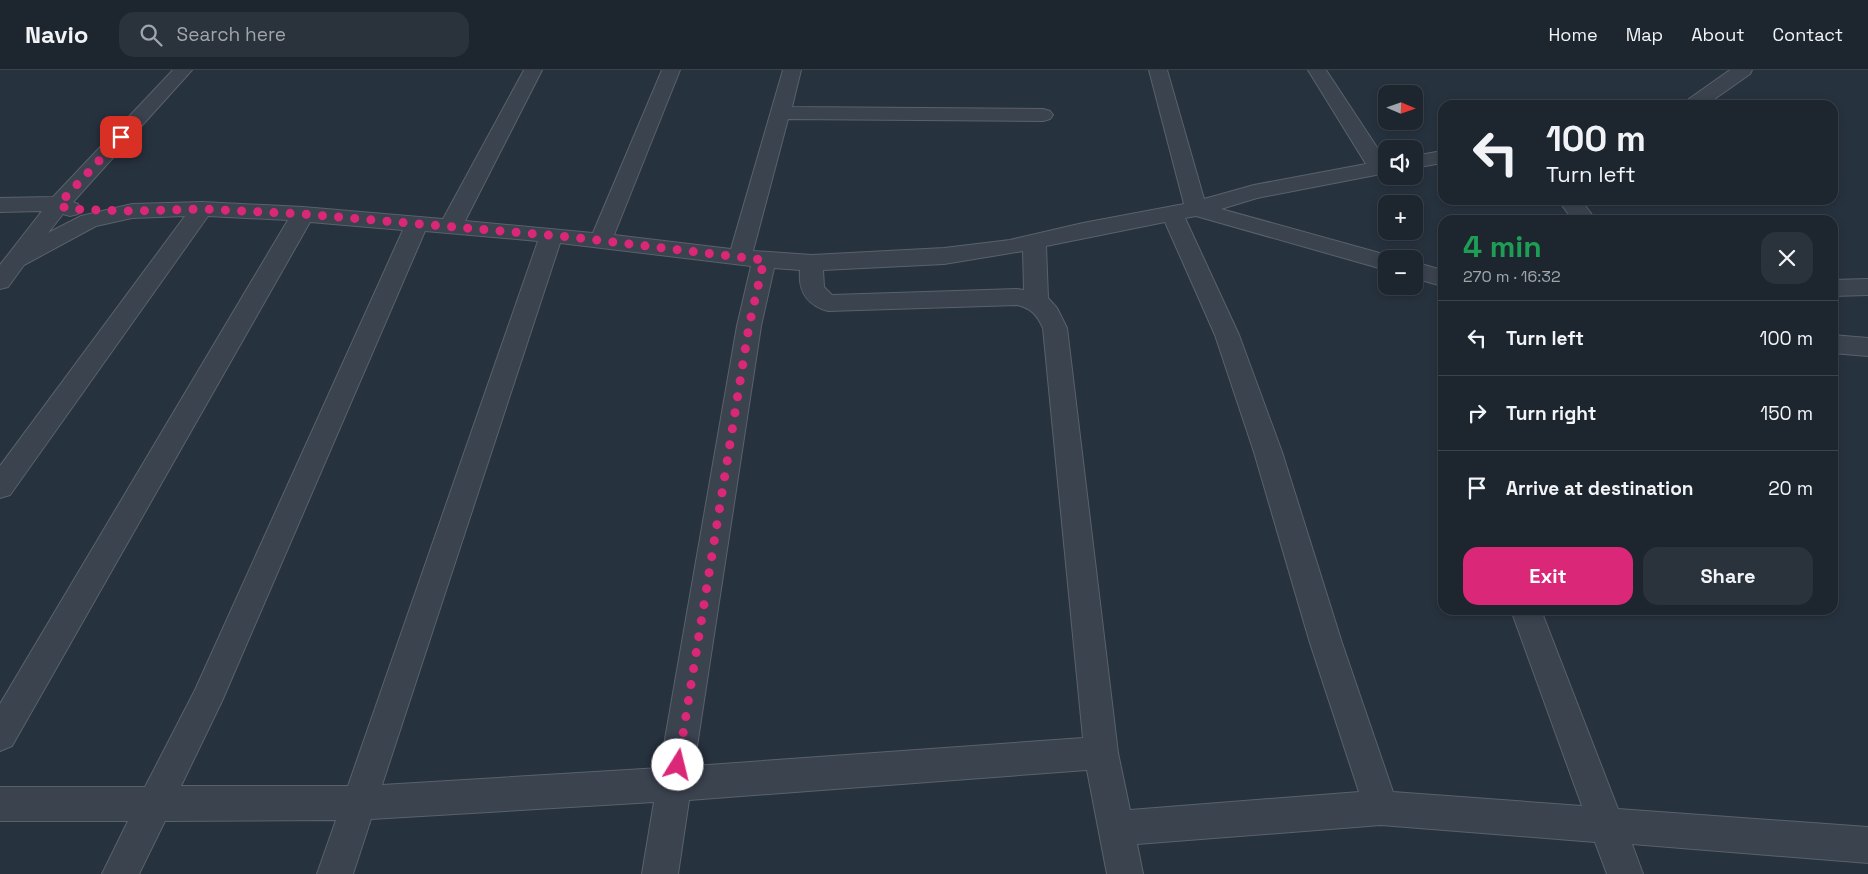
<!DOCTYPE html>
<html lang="en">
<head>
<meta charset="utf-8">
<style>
  :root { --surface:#1d262f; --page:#2a323b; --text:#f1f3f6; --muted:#a0a5aa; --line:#3b434b; --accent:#db2777 }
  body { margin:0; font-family:"Space Grotesk",sans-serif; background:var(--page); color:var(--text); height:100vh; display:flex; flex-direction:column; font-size:19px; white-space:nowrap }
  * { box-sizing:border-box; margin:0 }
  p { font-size:16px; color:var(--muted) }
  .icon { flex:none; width:28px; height:28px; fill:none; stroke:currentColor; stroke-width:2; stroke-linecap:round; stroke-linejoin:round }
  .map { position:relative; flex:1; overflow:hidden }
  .details { position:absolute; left:1438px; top:145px; width:400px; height:400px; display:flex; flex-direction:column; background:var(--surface); border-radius:15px; box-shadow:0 2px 8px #0003,0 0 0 1px var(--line) }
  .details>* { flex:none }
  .guide { position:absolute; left:1438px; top:30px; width:400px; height:105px; border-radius:15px; box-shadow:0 2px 8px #0003,0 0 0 1px var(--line); background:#1d262f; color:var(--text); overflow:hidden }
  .needle { width:32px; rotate:92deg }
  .controls { position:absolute; left:1378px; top:15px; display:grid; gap:10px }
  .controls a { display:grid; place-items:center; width:45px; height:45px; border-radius:10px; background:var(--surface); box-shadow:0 2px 8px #0003,0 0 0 1px var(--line); font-size:25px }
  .pin { position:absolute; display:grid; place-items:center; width:42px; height:42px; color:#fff; margin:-21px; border-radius:10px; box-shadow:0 2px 8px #0006 }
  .me { position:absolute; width:55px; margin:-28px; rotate:9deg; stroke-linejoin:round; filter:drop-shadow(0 0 4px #0008) }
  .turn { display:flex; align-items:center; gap:18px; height:105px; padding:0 25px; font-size:22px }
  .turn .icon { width:65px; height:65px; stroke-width:2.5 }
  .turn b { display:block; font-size:35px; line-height:42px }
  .round { display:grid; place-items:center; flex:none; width:52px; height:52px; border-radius:15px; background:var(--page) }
  .headline { display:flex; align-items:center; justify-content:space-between; height:85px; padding:0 25px }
  h1 { font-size:30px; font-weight:600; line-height:38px; color:#1e9e55 }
  .primary-button { display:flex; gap:10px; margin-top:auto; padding:10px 25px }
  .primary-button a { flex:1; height:58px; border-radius:15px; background:var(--accent); color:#fff; font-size:20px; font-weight:600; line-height:58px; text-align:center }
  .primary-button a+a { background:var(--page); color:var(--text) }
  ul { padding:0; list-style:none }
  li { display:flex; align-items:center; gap:15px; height:75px; padding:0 25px; border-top:1px solid var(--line) }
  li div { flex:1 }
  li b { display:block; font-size:19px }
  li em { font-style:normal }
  header { display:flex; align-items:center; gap:30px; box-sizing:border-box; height:70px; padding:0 25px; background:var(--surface); border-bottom:1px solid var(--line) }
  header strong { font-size:24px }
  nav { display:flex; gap:28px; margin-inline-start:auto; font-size:18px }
  .search { width:350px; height:45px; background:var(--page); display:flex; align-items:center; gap:12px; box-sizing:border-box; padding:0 18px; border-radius:15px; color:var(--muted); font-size:19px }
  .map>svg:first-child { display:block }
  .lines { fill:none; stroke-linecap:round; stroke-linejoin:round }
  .street-casing { stroke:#59616c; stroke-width:2 }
  .street { fill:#3b434f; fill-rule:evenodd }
  .route { stroke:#db2777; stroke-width:9; stroke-dasharray:0 16.2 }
</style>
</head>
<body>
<header>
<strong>Navio</strong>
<div class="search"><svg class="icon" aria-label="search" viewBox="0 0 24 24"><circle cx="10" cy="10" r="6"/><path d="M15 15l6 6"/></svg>Search here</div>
<nav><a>Home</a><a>Map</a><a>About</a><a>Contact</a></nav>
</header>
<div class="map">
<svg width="1868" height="804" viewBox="0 0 1868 804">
  <rect width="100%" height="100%" fill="#27323f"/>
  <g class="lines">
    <!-- street casing -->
    <g class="street-casing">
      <path id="street" d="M173 0H192L73 132 78 134 81 139 78 144 70 146 63 144 48 163 81 146 132 134 202 132 303 137 443 149 524 0H542L465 151 593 163 662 0H680L614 165 731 179 783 0H801L792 37 1043 39 1050 41 1053 45 1050 49 1043 51 788 49 753 181 812 185 944 178 1010 170 1083 153 1184 134 1149 0H1167L1204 129 1254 115 1366 94 1308 0H1326L1386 91V103L1257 128 1221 139 1394 187 1395 189H1386V200L1196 146 1185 148 1239 265 1282 382 1342 573 1393 722 1582 736 1511 540H1541L1618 739 1868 757V793L1632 774 1643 804H1607L1595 772 1381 755 1137 774 1143 804H1107L1087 700 689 730 678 804H642L654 732 371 749 353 804H317L336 750 165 751 139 804H102L128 751H0V717H145L195 620 403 160 310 152 12 676 0 681V634L288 150 208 146 10 425 0 428V396L185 146 132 148 96 156 24 195 8 217 0 219V195L42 141 0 142V128L53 127ZM1165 152 1215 265 1254 382 1310 573 1359 722 1130 740 1118 683 1067 258 1057 238 1048 228 1046 176ZM425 161 538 171 348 716H181L222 631ZM560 173 751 196 737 256 660 698 382 715ZM1023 181 1024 220 1017 219 832 225 824 217 823 200 944 194ZM774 198 800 200C798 222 807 235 828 241L1017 235C1031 238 1037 245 1043 258L1083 668 694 696 761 256Z
        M1730 0H1752L1750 4 1706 35H1683L1686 31Z
        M1442 81V93L1414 98V86Z
        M1558 130H1581L1596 150H1573Z
        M1414 192 1442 200V216L1414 208Z
        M1868 209V225L1832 226V210Z
        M1832 265 1868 268V286L1832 283Z"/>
    </g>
    <!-- street -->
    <use href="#street" class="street"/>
  </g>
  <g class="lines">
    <!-- route -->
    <path class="route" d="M121 67 59 134 67 139 132 141 202 139 303 144 571 167 764 190 749 256 678 695"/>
  </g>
</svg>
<div class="controls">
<a><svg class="needle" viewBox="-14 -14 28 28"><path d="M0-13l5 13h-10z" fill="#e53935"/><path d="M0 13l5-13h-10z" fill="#a0a5aa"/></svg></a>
<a><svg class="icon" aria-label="sound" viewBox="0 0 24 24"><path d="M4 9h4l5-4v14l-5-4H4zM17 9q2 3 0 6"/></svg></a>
<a>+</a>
<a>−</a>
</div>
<div class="pin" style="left:121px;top:67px;background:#d93025"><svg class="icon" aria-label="arrive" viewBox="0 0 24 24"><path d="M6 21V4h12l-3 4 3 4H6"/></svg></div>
<svg class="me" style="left:678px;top:695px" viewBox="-20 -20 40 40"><circle r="19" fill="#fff"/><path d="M0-13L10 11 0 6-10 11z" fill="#db2777"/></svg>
<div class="guide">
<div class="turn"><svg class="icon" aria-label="left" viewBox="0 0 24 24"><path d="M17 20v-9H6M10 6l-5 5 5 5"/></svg><div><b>100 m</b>Turn left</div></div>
</div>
<section class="details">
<div class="headline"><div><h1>4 min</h1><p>270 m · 16:32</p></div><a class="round"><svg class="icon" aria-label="close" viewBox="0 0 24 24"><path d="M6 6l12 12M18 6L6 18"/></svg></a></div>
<ul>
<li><svg class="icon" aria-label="left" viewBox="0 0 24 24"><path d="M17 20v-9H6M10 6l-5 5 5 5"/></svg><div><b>Turn left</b></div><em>100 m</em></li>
<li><svg class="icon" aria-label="right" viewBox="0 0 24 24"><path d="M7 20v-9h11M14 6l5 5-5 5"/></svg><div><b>Turn right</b></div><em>150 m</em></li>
<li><svg class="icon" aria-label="arrive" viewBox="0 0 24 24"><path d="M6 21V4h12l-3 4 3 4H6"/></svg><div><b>Arrive at destination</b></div><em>20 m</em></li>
</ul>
<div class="primary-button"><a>Exit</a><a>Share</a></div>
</section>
</div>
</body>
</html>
